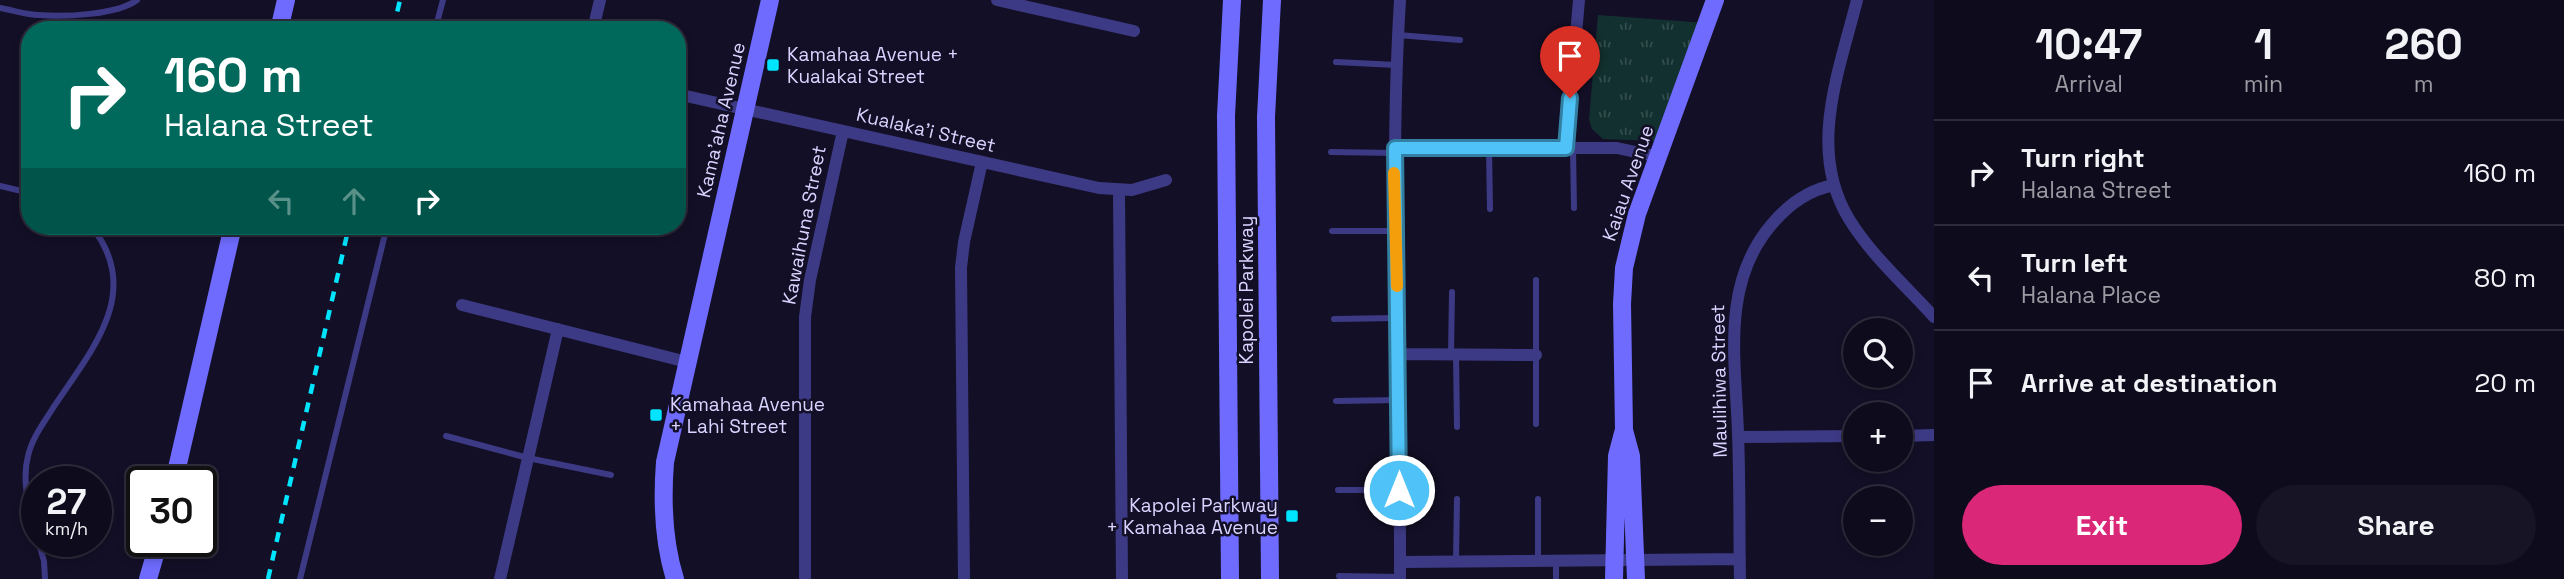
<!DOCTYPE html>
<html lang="en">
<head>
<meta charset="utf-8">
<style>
  :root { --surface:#0e0b1c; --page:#171425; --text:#f1f3f6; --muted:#9b9ba3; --line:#2e2b3b; --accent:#db2777 }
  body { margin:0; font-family:"Space Grotesk",sans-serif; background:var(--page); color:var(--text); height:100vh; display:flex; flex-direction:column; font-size:26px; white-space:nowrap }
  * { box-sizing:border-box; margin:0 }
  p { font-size:23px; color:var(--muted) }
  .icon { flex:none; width:38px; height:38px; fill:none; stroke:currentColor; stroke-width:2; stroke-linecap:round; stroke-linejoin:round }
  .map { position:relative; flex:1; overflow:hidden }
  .side { display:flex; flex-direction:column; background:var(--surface); width:630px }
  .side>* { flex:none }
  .banner { position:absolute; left:21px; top:21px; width:665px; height:214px; border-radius:28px; box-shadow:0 4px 10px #0003,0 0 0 2px var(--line); background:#00695c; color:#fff; overflow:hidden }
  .tools { position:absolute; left:1843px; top:318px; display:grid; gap:14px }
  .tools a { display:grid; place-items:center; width:70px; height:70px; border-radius:50%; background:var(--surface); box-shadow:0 4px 10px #0003,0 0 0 2px var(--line); font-size:35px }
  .speed { position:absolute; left:21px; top:466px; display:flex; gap:14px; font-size:35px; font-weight:700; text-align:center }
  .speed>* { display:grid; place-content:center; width:91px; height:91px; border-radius:50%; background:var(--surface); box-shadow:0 4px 10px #0003,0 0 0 2px var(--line); line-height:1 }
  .speed small { font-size:18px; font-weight:400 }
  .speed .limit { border:4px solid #111; border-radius:10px; background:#fff; color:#111 }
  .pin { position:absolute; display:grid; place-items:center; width:60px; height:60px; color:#fff; margin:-72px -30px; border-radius:50% 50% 50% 0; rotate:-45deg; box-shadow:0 0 7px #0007 }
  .pin .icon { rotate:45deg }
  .me { position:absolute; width:77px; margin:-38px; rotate:0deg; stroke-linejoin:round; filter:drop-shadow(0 0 5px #0008) }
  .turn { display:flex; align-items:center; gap:24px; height:147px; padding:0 28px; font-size:32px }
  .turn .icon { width:91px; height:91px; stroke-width:2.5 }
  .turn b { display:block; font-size:49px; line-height:60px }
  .lanes { display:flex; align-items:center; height:66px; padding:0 28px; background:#0003; justify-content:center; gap:35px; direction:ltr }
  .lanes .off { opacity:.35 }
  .eta { display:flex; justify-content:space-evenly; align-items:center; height:119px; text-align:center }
  .eta b { font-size:42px; font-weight:700; line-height:49px }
  .primary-button { display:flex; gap:14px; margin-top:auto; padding:14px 28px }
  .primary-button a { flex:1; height:80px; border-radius:42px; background:var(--accent); color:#fff; font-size:28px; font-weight:700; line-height:80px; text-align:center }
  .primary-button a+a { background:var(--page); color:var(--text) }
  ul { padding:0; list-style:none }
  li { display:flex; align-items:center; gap:21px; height:105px; padding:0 28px; border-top:2px solid var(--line) }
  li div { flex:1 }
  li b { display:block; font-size:26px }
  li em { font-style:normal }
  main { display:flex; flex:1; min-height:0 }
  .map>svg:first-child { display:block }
  .park { fill:url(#park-tufts) }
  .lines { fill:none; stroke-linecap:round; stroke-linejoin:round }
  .lane { stroke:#3d3a85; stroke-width:6 }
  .street { stroke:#3d3a85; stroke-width:12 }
  .secondary { stroke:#6f6bff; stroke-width:18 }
  .rail { stroke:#00e5ff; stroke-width:4.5; stroke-dasharray:10 9; stroke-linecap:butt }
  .route-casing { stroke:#337fa1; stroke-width:18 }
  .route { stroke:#4fc3f7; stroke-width:12 }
  .slow { stroke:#f59e0b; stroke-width:12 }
  .poi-dot { fill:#00e5ff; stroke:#130f26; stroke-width:2.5 }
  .labels { text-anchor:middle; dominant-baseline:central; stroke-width:5; stroke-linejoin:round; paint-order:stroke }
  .poi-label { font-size:19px; fill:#d9d4ff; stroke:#130f26; text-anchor:start }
  .street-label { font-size:19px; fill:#d9d4ff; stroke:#130f26 }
</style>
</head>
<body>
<main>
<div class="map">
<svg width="1934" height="579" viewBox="0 0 1934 579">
  <defs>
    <pattern id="park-tufts" width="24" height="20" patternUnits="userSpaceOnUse" patternTransform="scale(1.75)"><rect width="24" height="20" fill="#12302f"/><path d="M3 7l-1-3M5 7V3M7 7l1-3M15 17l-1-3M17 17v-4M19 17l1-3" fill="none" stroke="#344d4e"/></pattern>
  </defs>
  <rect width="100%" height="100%" fill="#130f26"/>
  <!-- park -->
  <path class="park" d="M1598 15 1706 23 1660 138 1654 141 1603 139 1592 129 1589 119Z"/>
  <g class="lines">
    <!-- lane -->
    <path class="lane" d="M0 8C13 10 26 15 39 15 64 17 117 15 137 0
      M435 30 443 0
      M1398 35 1460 40
      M1336 62 1396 65
      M1489 148 1490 209
      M1573 148 1574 208
      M1331 152 1395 153
      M0 186 30 193
      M1332 231H1395
      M1334 319 1396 318
      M1451 354 1452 292
      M1456 354 1457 427
      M1336 401 1399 400
      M1536 424V280
      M446 436 528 458 611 475
      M1338 490H1399
      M37 535C30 509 21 483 28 456 32 438 43 424 53 408 90 352 145 292 91 226
      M38 541 44 561 45 579
      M1538 560V499
      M1456 561 1457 499
      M1339 576 1400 577
      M300 579 387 226
      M1556 579V560"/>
    <!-- street -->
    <path class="street" d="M997 0 1134 31
      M1857 0C1839 72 1807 150 1849 219 1871 255 1906 286 1934 317
      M593 30 600 0
      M677 94 1099 188 1132 190 1166 180
      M1395 148H1617L1659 157
      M1566 148 1579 0
      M1119 191 1122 579
      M462 305 687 362
      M1399 354 1536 355
      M1900 436 1934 435
      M1738 437 1855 436
      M1400 562 1740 559
      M500 579 558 329
      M805 579V317L810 280 843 131
      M964 579 961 268 964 242 982 162
      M1400 579C1401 386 1388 193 1400 0
      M1740 579C1739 531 1740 483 1738 434 1736 362 1720 284 1772 224 1788 205 1808 190 1834 185"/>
    <!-- secondary -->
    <path class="secondary" d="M279 30 286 0
      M174 481 233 226
      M148 579 159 541
      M675 579C663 541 662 501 665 462L770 0
      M1230 579 1226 116 1232 0
      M1270 579 1266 117 1272 0
      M1614 579 1617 456 1623 433
      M1636 579 1631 456 1624 430 1622 304 1624 268 1637 214 1715 0"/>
    <!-- rail -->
    <path class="rail" d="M393 30 400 0
      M268 579 349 226"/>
  </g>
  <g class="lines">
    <!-- route casing -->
    <g class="route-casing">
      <path id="route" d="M1399 490 1395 148H1566L1570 98"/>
    </g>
    <!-- route -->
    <use href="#route" class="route"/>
    <!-- slow -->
    <path class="slow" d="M1394 173 1397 286"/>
  </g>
  <!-- markers -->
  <g class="poi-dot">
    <rect x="766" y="58" width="14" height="14" rx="3.5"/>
    <rect x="649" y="408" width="14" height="14" rx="3.5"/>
    <rect x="1285" y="509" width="14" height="14" rx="3.5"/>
  </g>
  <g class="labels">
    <!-- poi labels -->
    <g class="poi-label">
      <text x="787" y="54">Kamahaa Avenue +<tspan x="787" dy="22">Kualakai Street</tspan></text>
      <text x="670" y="404">Kamahaa Avenue<tspan x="670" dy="22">+ Lahi Street</tspan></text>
      <text x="1278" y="505" text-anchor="end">Kapolei Parkway<tspan x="1278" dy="22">+ Kamahaa Avenue</tspan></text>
    </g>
    <!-- street labels -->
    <g class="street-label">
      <text transform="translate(721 120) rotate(-77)">Kama'aha Avenue</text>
      <text transform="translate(926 130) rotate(13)">Kualaka'i Street</text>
      <text transform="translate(1628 183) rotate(-71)">Kaiau Avenue</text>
      <text transform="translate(804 225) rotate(-79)">Kawaihuna Street</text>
      <text transform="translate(1246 290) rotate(-90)">Kapolei Parkway</text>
      <text transform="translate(1719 381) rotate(-91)">Maulihiwa Street</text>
    </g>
  </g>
</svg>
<div class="tools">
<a><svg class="icon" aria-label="search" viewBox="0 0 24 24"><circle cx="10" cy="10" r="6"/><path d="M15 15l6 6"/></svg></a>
<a>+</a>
<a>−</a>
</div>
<div class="speed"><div>27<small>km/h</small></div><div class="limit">30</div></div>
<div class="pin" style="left:1570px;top:98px;background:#d93025"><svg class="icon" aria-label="arrive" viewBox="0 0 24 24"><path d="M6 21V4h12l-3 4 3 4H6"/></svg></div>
<svg class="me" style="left:1399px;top:490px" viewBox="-20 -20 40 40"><circle r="17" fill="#4fc3f7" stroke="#fff" stroke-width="3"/><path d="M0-11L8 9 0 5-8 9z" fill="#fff"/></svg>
<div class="banner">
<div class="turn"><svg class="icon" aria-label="right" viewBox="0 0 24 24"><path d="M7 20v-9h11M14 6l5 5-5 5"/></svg><div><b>160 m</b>Halana Street</div></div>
<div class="lanes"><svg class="icon off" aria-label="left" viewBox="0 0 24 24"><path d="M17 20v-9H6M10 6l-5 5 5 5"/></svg><svg class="icon off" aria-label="ahead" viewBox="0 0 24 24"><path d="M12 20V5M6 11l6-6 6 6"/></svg><svg class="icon" aria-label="right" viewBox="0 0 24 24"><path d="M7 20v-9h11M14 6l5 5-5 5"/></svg></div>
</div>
</div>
<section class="side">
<div class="eta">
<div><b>10:47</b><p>Arrival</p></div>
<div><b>1</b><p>min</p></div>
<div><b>260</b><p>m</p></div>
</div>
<ul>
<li><svg class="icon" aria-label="right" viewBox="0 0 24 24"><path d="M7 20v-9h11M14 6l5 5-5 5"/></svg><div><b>Turn right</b><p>Halana Street</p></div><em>160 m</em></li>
<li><svg class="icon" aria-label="left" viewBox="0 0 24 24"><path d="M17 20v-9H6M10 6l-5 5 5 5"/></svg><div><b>Turn left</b><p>Halana Place</p></div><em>80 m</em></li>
<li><svg class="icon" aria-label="arrive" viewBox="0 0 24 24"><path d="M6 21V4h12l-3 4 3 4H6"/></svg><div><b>Arrive at destination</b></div><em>20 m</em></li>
</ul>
<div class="primary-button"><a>Exit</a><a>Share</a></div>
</section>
</main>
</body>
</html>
